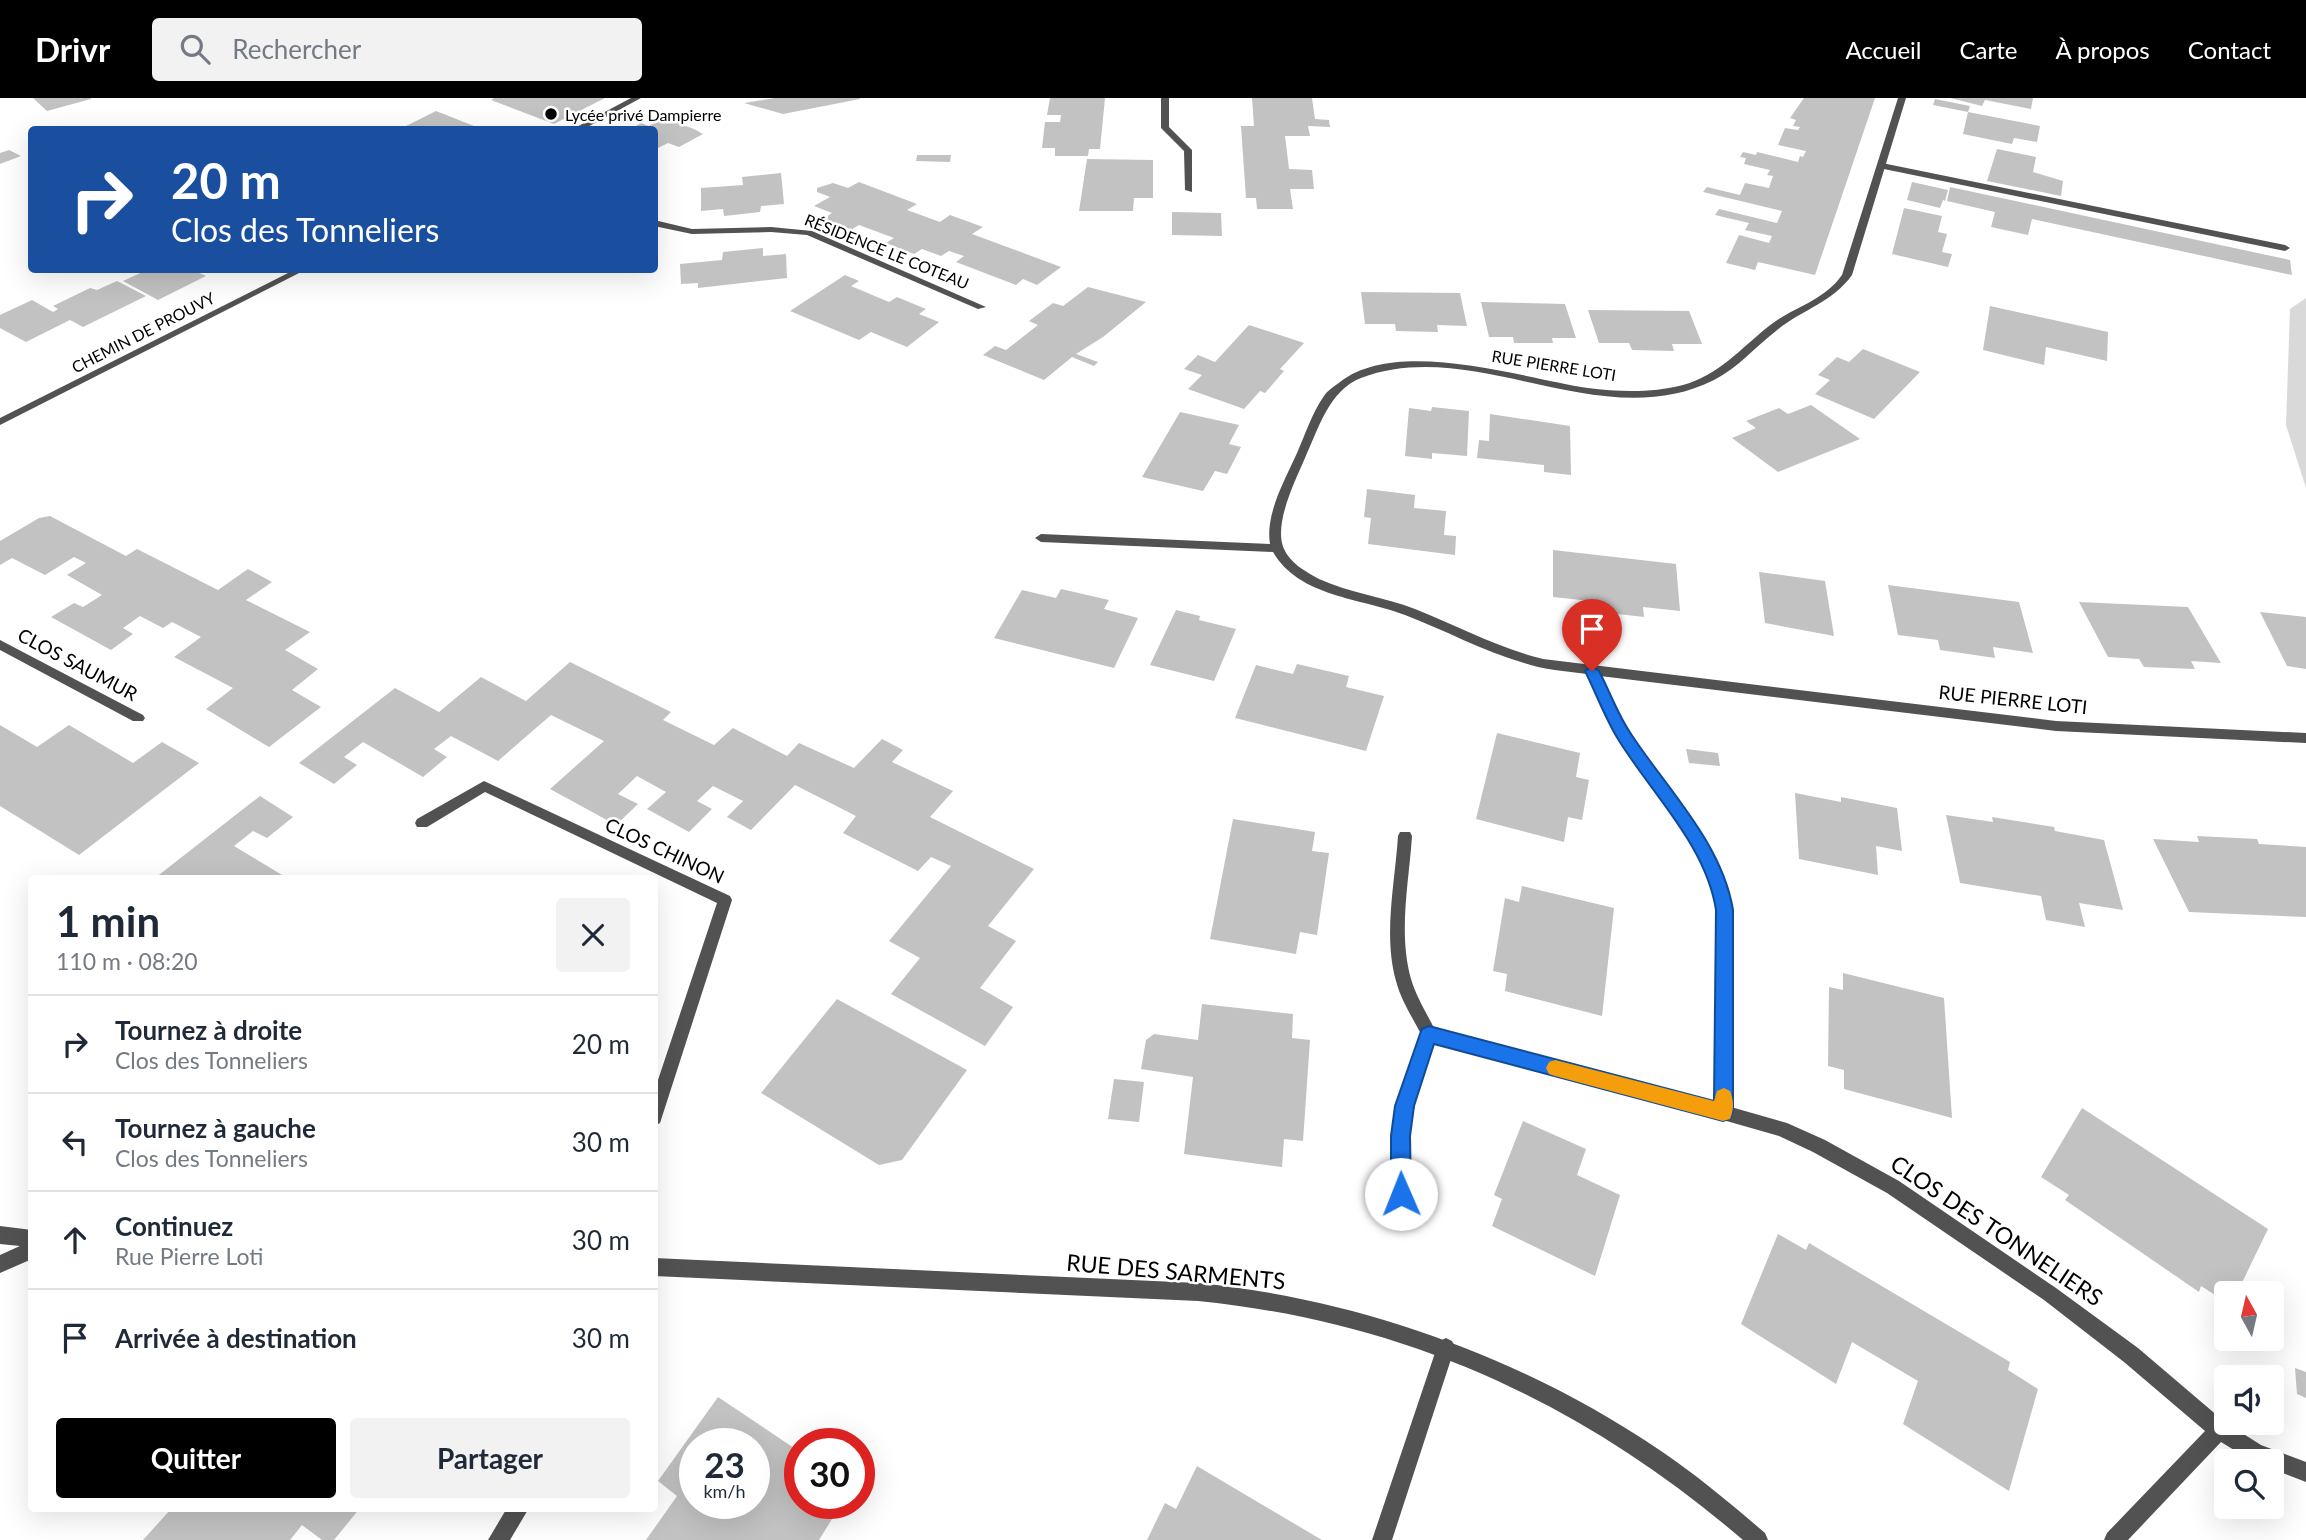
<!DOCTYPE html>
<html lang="fr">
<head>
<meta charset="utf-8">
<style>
  :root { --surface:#fff; --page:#f2f2f3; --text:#1f2937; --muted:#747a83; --line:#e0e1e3; --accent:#000 }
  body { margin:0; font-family:Lato,sans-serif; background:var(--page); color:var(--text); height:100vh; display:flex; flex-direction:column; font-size:26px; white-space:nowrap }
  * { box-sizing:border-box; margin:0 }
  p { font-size:23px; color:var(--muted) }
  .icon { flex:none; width:38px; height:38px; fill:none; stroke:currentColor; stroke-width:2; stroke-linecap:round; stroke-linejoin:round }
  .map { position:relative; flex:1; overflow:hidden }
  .side { position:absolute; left:28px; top:777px; width:630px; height:637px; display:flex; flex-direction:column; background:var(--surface); border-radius:7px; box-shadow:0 7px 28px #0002 }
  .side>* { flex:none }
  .top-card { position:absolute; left:28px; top:28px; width:630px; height:147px; border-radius:7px; box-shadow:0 7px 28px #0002; background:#1a4fa0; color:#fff; overflow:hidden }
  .needle { width:46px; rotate:352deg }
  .tools { position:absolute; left:2214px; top:1183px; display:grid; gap:14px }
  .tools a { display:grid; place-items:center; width:70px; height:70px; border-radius:7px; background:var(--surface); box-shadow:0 7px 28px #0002; font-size:35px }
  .speed { position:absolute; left:679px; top:1330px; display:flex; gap:14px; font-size:35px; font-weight:700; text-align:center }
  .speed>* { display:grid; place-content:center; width:91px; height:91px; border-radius:50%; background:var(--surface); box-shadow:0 7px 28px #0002; line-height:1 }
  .speed small { font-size:18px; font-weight:400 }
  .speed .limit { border:10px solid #d22; background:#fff; color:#111 }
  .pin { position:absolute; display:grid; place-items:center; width:60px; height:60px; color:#fff; margin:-72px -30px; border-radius:50% 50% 50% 0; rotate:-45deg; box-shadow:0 0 7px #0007 }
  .pin .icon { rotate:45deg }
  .me { position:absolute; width:77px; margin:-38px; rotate:359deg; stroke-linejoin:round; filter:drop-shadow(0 0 5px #0008) }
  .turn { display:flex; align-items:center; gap:24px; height:147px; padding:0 28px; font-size:32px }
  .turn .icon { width:91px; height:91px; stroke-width:2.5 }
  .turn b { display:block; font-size:49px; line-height:60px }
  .round { display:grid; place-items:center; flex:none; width:74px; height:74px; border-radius:7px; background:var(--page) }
  .overview { display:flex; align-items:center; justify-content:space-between; height:119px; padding:0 28px }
  h1 { font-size:42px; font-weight:700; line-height:52px }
  .action { display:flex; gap:14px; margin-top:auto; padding:14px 28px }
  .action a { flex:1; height:80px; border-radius:7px; background:var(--accent); color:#fff; font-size:28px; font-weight:700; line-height:80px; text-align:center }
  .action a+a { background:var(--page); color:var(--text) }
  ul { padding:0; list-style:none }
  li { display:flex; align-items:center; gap:21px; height:98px; padding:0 28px; border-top:2px solid var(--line) }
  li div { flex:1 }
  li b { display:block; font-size:26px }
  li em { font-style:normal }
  header { display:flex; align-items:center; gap:42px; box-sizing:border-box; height:98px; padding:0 35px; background:var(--accent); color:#fff }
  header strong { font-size:33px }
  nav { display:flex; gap:38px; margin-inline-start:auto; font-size:24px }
  .search { width:490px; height:63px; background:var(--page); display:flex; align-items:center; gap:18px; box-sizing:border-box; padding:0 24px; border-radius:7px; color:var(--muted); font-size:26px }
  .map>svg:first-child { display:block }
  .green { fill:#d9d9d9 }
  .building { fill:#c2c2c2; fill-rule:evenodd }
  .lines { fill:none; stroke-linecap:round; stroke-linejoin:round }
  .service { fill:#525252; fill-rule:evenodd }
  .minor { fill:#525252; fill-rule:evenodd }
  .route { fill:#1a73e8; stroke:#114b97; stroke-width:2 }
  .slow { fill:#f59e0b }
  .poi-dot { fill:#000; stroke:#fff; stroke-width:2.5 }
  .labels { text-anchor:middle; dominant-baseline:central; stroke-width:5; stroke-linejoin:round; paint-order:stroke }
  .far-poi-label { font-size:16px; fill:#000; stroke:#fff; text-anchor:start }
  .far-street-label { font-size:16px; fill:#000; stroke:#fff }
  .street-label { font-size:19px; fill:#000; stroke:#fff }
  .near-street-label { font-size:23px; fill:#000; stroke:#fff }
</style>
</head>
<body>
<header>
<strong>Drivr</strong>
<div class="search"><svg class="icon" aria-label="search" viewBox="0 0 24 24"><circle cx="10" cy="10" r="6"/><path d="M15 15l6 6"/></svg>Rechercher</div>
<nav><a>Accueil</a><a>Carte</a><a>À propos</a><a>Contact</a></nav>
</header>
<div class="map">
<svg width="2306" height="1442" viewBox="0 0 2306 1442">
  <rect width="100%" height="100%" fill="#fff"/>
  <!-- green -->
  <path class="green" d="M2306 200V390L2286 327 2290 211Z"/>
  <!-- building -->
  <path class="building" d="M33 0H91V1L47 13Z
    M494 0H605L554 26 491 2Z
    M775 0H860V1L783 16 744 5Z
    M1050 0H1105L1100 51H1089L1088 58H1055V50H1042L1045 24H1060L1061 17H1047Z
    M1252 0H1312L1315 21 1329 22 1330 29 1308 28 1310 38H1285L1289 71 1312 72 1314 91H1290L1293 111H1257L1256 100H1246L1241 28H1254Z
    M1804 0H1875L1815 177 1758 164 1755 172 1726 165 1739 137 1769 145 1772 138 1745 132 1749 125 1715 117 1719 111 1777 125 1782 113 1703 94 1707 89 1740 97 1745 85 1769 90 1773 78 1767 77 1770 72 1744 66 1746 60 1740 59 1743 54 1756 57 1757 54 1798 64 1800 58 1803 59 1806 53 1778 47 1785 30 1798 32 1800 29 1793 28 1796 22 1790 20Z
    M1950 0H2033L2031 11 1985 2 1982 8Z
    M1935 1 1970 8 1968 14 1933 7Z
    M436 13 474 28 466 32H406L409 30 406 28Z
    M1968 14 2040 28 2037 44 2014 40 2012 46 1963 36Z
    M664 20 694 31 703 36 679 49 668 45 654 52V32H629L641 25 649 28Z
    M1997 51 2036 59 2033 74 2063 83 2061 98 1987 83Z
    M9 52 21 58 0 66V55Z
    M917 57H951L950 64 916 63Z
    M1087 61 1153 62V100H1134L1133 113H1079Z
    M781 75 784 106 761 108 760 114 724 118 723 111 701 113V90L743 87 742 79Z
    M859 84 917 106 907 112 940 124 950 117 983 129 972 136 1061 169 1037 187 1023 181 1016 187 956 164 964 158 949 153 941 158 922 151 914 156 886 145 894 140 859 127 851 132 823 121 832 115 814 108 830 99 817 94V90L833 85 848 90Z
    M1912 84 1948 92 1945 103 1943 102 1940 110 1907 102Z
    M1950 89 2290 162 2292 177 2032 121 2028 137 1991 129 1995 114 1947 103Z
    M1904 110 1942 118 1938 134 1947 136 1942 154 1952 156 1948 169 1892 156Z
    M1172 114 1221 115 1222 138 1172 137Z
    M763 150V158L786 156 787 180 698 190V185L681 186 680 166 722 162 723 154Z
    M147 172H193L206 178 158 202 123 183Z
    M845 177 859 183 851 188 889 204 897 199 926 211 919 216 939 224 907 249 871 234 859 242 790 213Z
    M117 183 146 198 83 229 70 222 26 244 0 230V217L32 202 53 214 58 211 53 208 90 190 97 192Z
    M1088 189 1146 204 1103 239 1076 256 1098 264 1094 268 1072 259 1044 282 983 257 995 248 1006 252 1038 227 1029 223 1053 205 1063 208Z
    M1361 194 1460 195 1467 228 1437 227 1438 234 1396 233 1395 226H1365Z
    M1481 204 1565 206 1576 240H1552L1553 245H1514L1513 239H1489Z
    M1990 208 2108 234 2107 263 2046 249 2044 267 1983 252Z
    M1588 212 1689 213 1702 246H1672L1674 253 1632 252 1629 245H1599Z
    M1249 227 1304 245 1280 271 1284 273 1265 295 1260 293 1244 311 1188 291 1202 277 1184 271 1198 257 1215 264Z
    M1863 251 1920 274 1874 321 1815 296 1830 282 1818 277 1837 259 1849 264Z
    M1811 307 1860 341 1778 374 1732 340 1756 330 1746 323 1779 310 1788 316Z
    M1432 309 1469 313 1467 358 1432 355V361L1405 358 1409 310 1431 313Z
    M1180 314 1239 327 1229 346 1241 349 1227 376 1215 373 1203 393 1142 379Z
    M1490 316 1570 328 1571 377 1544 374V367L1477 360 1479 342 1489 343Z
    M1367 391 1415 397 1414 410 1446 413 1444 437 1456 438 1455 457 1368 446 1371 420 1364 419Z
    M50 418 126 458 137 451 218 492 248 471 272 484 246 502 310 534 285 552 318 571 292 592 321 609 269 649 206 611 233 590 174 559 201 539 172 524 163 530 140 518 123 530 133 536 111 552 51 519 74 505 83 509 102 497 67 477 86 465 74 459 45 477 12 460 0 467V443L39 420Z
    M1553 452 1676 466 1680 513 1643 509 1644 519 1591 513 1590 503 1553 499Z
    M1759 474 1825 483 1834 538 1765 525Z
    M1888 487 2019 504 2033 555 1993 549 1995 560 1968 556 1940 552 1938 542 1898 537Z
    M1061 491 1109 502 1104 511 1138 520 1114 570 994 540 1022 492 1056 500Z
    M2079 504 2188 509 2221 565 2191 563 2195 571 2144 569 2139 561 2108 559Z
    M1176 512 1200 518 1199 522 1236 531 1214 583 1150 567Z
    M2260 514 2306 519V571L2287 568Z
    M570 564 671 614 663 622 714 647 733 630 787 658 799 645 854 670 882 641 903 652 892 664 953 693 930 719 1034 771 988 828 1016 843 980 890 1013 909 985 948 891 896 920 860 889 843 951 768 931 759 918 773 843 735 856 718 795 687 751 732 727 719 743 703 713 688 697 703 712 711 689 734 647 711 666 694 637 678 618 696 638 706 616 727 550 691 604 643 551 617 498 663 451 638 434 651 447 659 423 679 363 644 344 659 357 667 334 686 299 665 395 590 439 614 481 579 526 603Z
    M1297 566 1349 578 1346 589 1384 598 1366 653 1235 620 1256 567 1293 576Z
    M0 627 37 649 69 627 133 665 162 644 199 665 79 757 0 708Z
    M1497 635 1580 655 1576 679 1589 682 1582 722 1568 719 1564 744 1476 721Z
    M1686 651 1718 655 1720 668 1689 665Z
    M1795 695 1841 704V699L1897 710 1902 753 1876 748 1878 777 1799 761Z
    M260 698 293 719 267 740 253 733 234 748 287 780H155Z
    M1946 717 1993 724 1992 719 2054 729 2055 733 2104 742 2123 812 2079 805 2085 829 2046 822 2041 798 1960 785Z
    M1233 721 1315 734 1312 753 1329 755 1317 837 1300 834 1296 856 1210 841Z
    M2197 738 2257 741 2259 746 2306 749V819L2189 814 2153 741 2199 744Z
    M1522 788 1614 810 1602 918 1505 893 1507 876 1493 873 1505 800 1519 804Z
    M1843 875 1944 900 1952 1020 1844 991V972L1828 968 1829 889 1843 892Z
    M837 901 967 972 902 1062 879 1067 761 995Z
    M1202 906 1293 916 1292 940 1310 942 1303 1043 1284 1041 1282 1069 1184 1056 1193 979 1141 971 1146 942 1154 936 1198 942Z
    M1114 981 1144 984 1139 1024 1108 1021Z
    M2082 1010 2268 1131 2237 1195H2226V1204L2201 1188 2199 1194 2065 1102 2069 1097 2041 1079Z
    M1523 1023 1586 1051 1577 1077 1620 1097 1595 1178 1492 1128 1502 1101 1494 1097Z
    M1778 1136 1806 1152 1809 1145 1978 1245 2010 1264 2008 1272 2038 1291 2009 1393 1903 1326 1918 1283 1852 1244 1836 1286 1741 1226Z
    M2295 1270 2306 1274V1300L2297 1296Z
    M718 1299 800 1354V1405H842L819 1442H646L677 1398 658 1383ZM695 1346H754V1405H695Z
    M1197 1368 1322 1442H1147L1165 1405 1176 1411Z
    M172 1410H360L334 1442H322L302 1427 290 1442H143Z"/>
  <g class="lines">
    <!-- service -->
    <path class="service" d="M1882 65 2285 147 2290 150 2285 153 1879 70 1878 68Z
      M0 542 143 617 145 620 143 623H133L0 552Z
      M484 683 730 798 732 802 660 1025 654 1028V994L717 805 485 694 427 729H417L415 725 417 721Z
      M1446 1240 1452 1243 1455 1249 1392 1442H1372L1437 1249 1440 1243Z
      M507 1410H529L510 1442H488Z"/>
    <!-- minor -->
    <path class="minor" d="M631 0H641L582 32H571Z
      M1161 0H1169V29L1192 52V94L1185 92 1184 53 1161 30Z
      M1898 0H1906L1852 177C1832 205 1801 212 1776 233 1755 249 1738 270 1714 282 1600 339 1476 237 1361 280 1329 292 1318 332 1305 360 1295 383 1273 427 1284 451 1290 465 1306 474 1319 481 1350 495 1384 499 1415 511 1458 528 1498 550 1543 561L2056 623 2306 635V645L2056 633 1600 578C1636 662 1710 723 1732 812L1731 1009 1787 1025 1825 1042 1899 1083 2056 1190 2138 1250 2226 1325 2261 1347 2306 1364V1384L2272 1371V1363H2252L2221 1344 2128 1442H2104L2107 1435 2205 1333 2124 1264 2044 1202 1887 1095 1813 1054 1779 1038 1723 1022 1434 944 1413 1008 1409 1038 1410 1096 1407 1102 1401 1104 1395 1102 1392 1096 1393 1038 1397 1008 1421 936C1412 919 1401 902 1396 883 1383 837 1395 785 1398 738L1400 734H1410L1412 738C1409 784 1398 835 1411 881 1416 898 1426 914 1434 930L1715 1004 1718 812C1703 752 1668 712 1633 662 1614 635 1599 606 1587 576 1565 573 1544 572 1524 565 1482 553 1445 532 1405 517 1361 500 1299 499 1273 454L1041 444 1035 440 1041 436 1270 446C1265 416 1285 382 1297 355 1305 337 1312 315 1324 298 1328 292 1335 288 1340 284 1398 239 1521 280 1588 290 1619 294 1652 295 1683 287 1719 277 1740 251 1769 228 1793 209 1824 203 1842 177Z
      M654 122 692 131 771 129 812 133 986 209 978 211 807 137 771 134 692 136 654 128Z
      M294 172H305L0 327V320Z
      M0 1128 32 1132V1161L0 1175V1157L20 1148 0 1146Z
      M654 1160 1198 1185C1364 1202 1523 1260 1661 1353 1698 1378 1731 1406 1765 1435L1768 1442H1743C1584 1306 1408 1224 1198 1203L654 1178Z"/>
  </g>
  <!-- route -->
  <path class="route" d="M1592 568 1599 573C1610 594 1618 617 1631 636 1667 691 1722 745 1733 812V1014L1730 1021 1723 1023 1434 946 1414 1008 1410 1038 1411 1096 1408 1103 1401 1106 1394 1103 1391 1096V1038L1395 1008 1420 936 1422 931 1429 928 1714 1003 1716 812C1706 747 1651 695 1618 641 1605 620 1596 595 1585 573Z"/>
  <!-- slow -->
  <path class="slow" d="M1555 962 1714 1003 1717 993 1724 990 1730 993C1734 1002 1734 1012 1730 1021L1723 1023 1555 978 1549 976 1546 970 1549 964Z"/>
  <!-- markers -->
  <circle class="poi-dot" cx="551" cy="16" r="7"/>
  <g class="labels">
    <!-- far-poi labels -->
    <g class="far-poi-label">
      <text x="565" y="16">Lycée privé Dampierre</text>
    </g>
    <!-- far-street labels -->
    <g class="far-street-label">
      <text transform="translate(887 153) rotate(22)">RÉSIDENCE LE COTEAU</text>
      <text transform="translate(143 234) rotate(-27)">CHEMIN DE PROUVY</text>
      <text transform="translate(1554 267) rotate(9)">RUE PIERRE LOTI</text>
    </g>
    <!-- street labels -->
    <g class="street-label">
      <text transform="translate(78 566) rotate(28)">CLOS SAUMUR</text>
      <text transform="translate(2013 601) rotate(6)">RUE PIERRE LOTI</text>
      <text transform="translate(665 752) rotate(25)">CLOS CHINON</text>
    </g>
    <!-- near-street labels -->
    <g class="near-street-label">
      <text transform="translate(1997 1132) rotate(34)">CLOS DES TONNELIERS</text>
      <text transform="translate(1176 1173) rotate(5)">RUE DES SARMENTS</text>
    </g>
  </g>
</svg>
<div class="tools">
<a><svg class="needle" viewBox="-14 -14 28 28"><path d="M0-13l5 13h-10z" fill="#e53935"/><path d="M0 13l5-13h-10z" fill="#747a83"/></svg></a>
<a><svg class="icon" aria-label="sound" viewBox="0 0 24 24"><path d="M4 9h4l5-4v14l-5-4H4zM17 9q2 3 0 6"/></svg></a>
<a><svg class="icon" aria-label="search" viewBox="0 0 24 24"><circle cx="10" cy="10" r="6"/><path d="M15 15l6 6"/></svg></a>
</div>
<div class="speed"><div>23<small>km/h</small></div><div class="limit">30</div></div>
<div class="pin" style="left:1592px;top:573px;background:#d93025"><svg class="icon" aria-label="arrive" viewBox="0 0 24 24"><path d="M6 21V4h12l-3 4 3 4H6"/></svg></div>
<svg class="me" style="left:1401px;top:1096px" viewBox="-20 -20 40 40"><circle r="19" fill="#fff"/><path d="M0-13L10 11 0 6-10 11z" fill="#1a73e8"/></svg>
<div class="top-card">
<div class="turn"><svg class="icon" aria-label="right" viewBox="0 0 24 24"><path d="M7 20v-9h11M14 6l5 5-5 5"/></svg><div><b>20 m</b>Clos des Tonneliers</div></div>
</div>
<section class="side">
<div class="overview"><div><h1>1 min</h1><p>110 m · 08:20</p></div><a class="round"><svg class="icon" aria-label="close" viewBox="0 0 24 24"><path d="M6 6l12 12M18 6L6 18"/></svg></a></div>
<ul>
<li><svg class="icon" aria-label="right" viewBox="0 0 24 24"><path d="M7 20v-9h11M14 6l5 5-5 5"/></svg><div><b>Tournez à droite</b><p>Clos des Tonneliers</p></div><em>20 m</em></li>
<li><svg class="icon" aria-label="left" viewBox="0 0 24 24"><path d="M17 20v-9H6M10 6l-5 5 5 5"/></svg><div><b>Tournez à gauche</b><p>Clos des Tonneliers</p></div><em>30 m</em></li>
<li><svg class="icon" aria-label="ahead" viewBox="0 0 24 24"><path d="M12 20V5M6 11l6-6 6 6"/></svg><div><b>Continuez</b><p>Rue Pierre Loti</p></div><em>30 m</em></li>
<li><svg class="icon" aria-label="arrive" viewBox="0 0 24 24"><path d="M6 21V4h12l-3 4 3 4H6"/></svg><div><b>Arrivée à destination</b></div><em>30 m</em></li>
</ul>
<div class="action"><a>Quitter</a><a>Partager</a></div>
</section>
</div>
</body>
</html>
